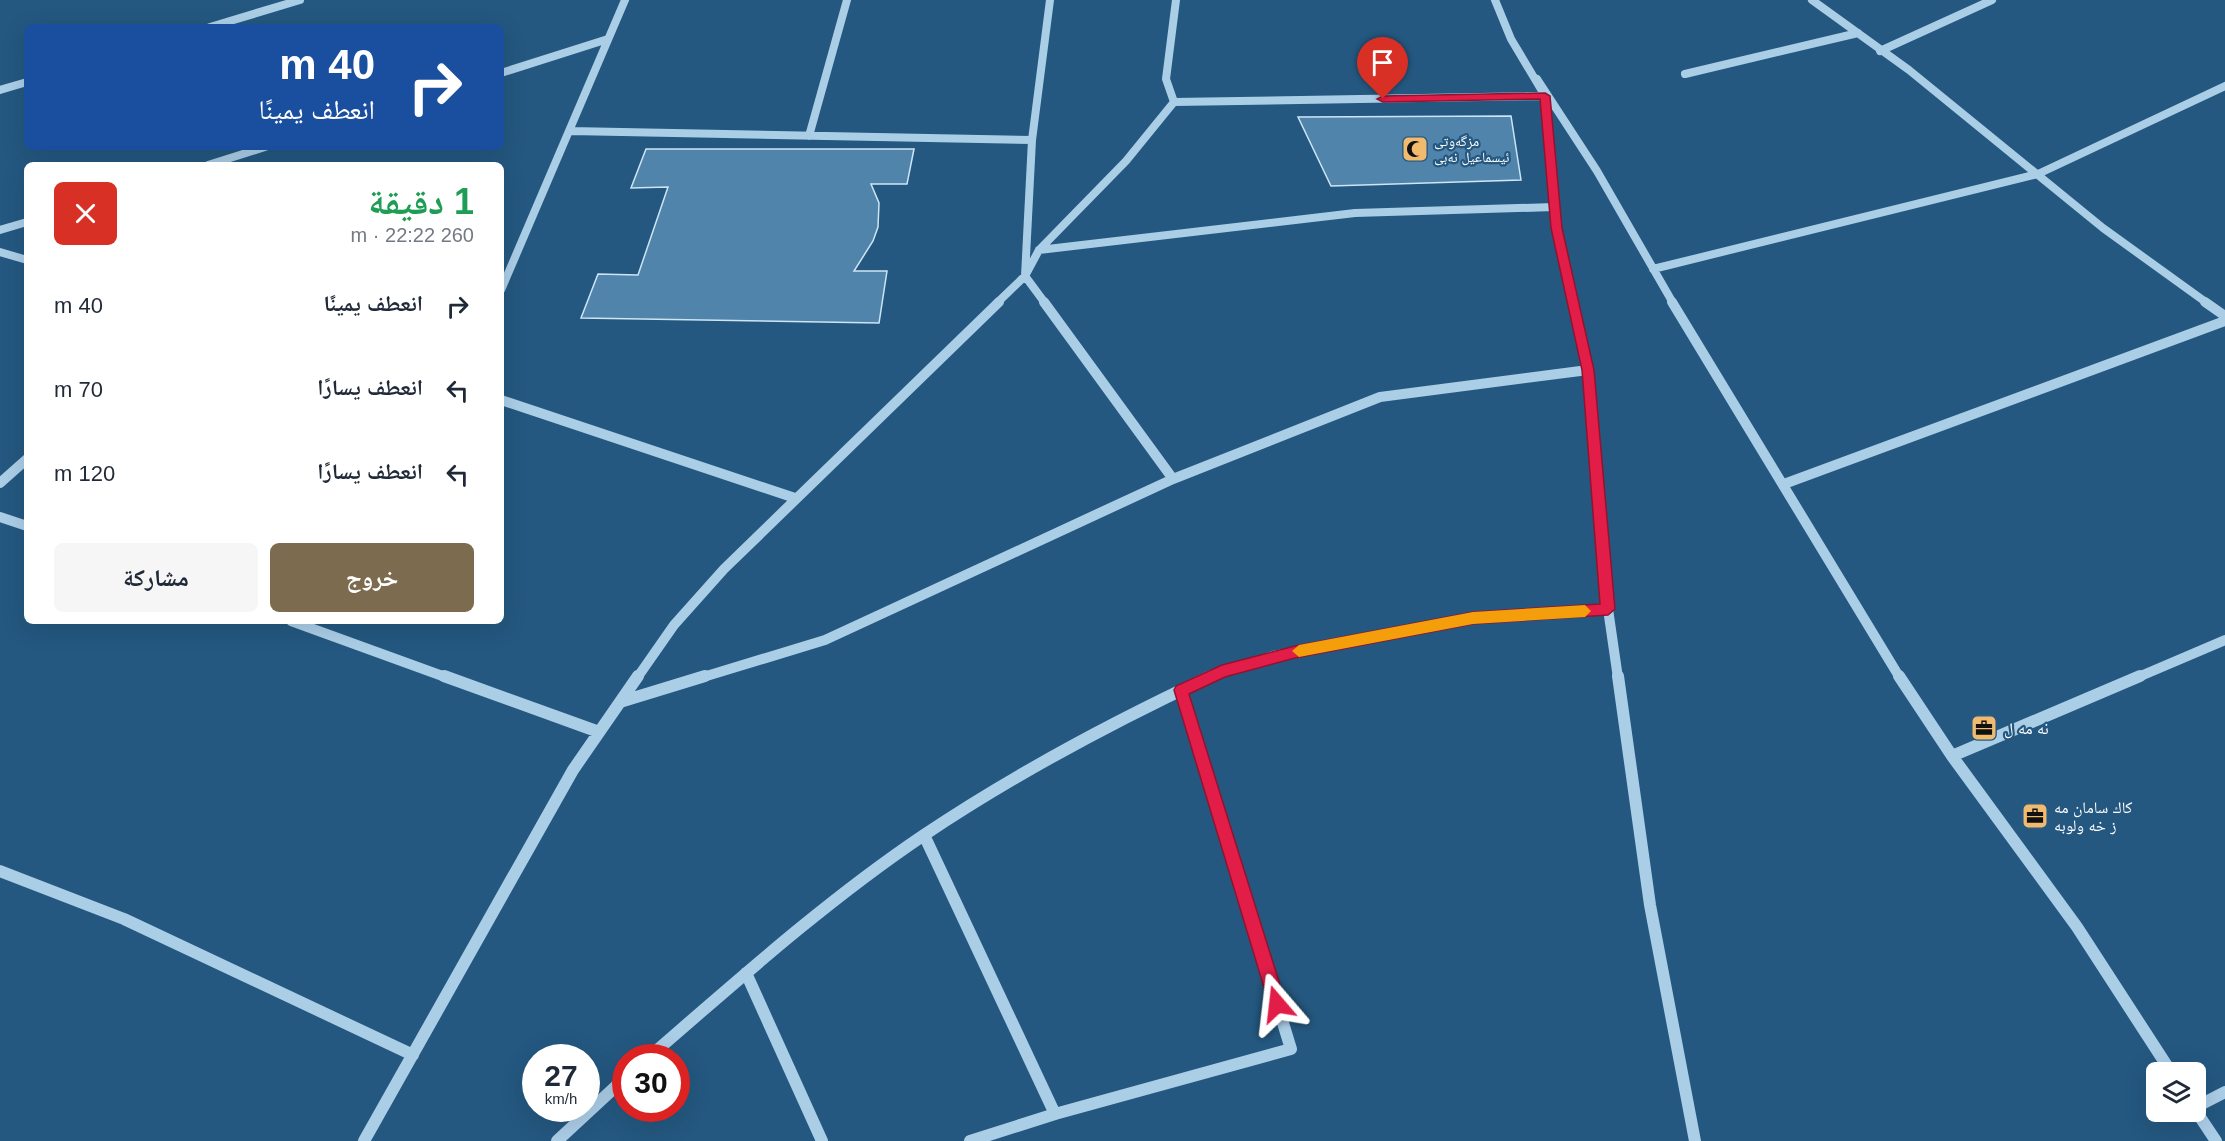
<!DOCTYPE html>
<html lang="ar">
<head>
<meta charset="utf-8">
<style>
  :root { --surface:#fff; --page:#f6f6f7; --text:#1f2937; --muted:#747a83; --accent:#7d6b50 }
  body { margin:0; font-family:Arial,"Noto Naskh Arabic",sans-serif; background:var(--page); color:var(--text); direction:rtl; height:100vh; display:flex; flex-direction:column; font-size:22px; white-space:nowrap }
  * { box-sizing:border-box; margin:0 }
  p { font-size:20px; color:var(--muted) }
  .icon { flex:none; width:33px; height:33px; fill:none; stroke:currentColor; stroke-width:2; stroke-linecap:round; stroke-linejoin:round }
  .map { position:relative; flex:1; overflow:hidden; direction:ltr }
  .details { position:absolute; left:24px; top:162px; width:480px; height:462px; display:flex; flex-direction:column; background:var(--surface); border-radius:9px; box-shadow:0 6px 24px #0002; direction:rtl }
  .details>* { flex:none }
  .hud { position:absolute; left:24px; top:24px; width:480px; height:126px; border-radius:9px; box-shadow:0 6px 24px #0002; direction:rtl; background:#1a4fa0; color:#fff; overflow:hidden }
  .tools { position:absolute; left:2146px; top:1062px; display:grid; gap:12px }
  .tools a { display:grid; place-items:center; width:60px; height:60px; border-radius:9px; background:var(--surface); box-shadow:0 6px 24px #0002; font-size:30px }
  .speed { position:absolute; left:522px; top:1044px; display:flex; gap:12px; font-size:30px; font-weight:700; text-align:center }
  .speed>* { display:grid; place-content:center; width:78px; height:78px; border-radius:50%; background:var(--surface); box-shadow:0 6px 24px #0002; line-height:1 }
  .speed small { font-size:15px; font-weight:400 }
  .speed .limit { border:9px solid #d22; background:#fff; color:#111 }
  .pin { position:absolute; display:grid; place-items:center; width:51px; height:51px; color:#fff; margin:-62px -26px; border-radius:50% 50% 50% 0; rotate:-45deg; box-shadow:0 0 6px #0007 }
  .pin .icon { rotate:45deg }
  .me { position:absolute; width:66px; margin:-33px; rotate:343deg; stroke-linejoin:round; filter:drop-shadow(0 0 4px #0008) }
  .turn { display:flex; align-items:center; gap:21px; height:126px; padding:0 30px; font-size:27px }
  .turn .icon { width:78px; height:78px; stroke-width:2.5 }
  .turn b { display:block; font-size:42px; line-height:51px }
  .round { display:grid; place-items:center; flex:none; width:63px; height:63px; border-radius:9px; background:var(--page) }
  .overview { display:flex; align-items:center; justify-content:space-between; height:102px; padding:0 30px }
  h1 { font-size:36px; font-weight:800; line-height:45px; color:#1e9e55 }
  .primary-button { display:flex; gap:12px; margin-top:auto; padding:12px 30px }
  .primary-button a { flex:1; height:69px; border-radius:9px; background:var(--accent); color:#fff; font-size:24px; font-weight:800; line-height:69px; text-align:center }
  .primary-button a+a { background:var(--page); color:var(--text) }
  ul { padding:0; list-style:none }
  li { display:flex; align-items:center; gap:18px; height:84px; padding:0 30px }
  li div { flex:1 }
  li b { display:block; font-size:22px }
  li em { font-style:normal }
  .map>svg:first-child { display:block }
  .building { fill:#5084ab; stroke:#cee5f5; stroke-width:1.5 }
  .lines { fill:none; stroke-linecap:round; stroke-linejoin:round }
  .minor-far2 { stroke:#abcee7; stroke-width:8 }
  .minor-far1 { stroke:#abcee7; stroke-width:10 }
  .minor { stroke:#abcee7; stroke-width:12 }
  .route { fill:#e11d48; stroke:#92132f; stroke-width:1.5 }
  .slow { fill:#f59e0b }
  .labels { text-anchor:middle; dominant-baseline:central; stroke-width:4.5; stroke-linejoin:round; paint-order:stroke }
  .far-poi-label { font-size:14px; fill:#fff; stroke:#245880; text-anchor:start }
  .poi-label { font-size:16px; fill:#fff; stroke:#245880; text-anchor:start }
</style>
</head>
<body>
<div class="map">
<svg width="2225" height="1141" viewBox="0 0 2225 1141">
  <rect width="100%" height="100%" fill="#245880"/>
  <!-- building -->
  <path class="building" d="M1511 116 1521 180 1331 186 1298 117Z
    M646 149H914L907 184H871L879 203 878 227 873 241 854 271H887L879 323 581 318 598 274 638 275 668 187 631 188Z"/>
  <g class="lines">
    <!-- minor-far2 -->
    <path class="minor-far2" d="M1495 0 1511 39 1545 96 1557 228 1573 303
      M1812 0 1909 70 2103 228 2207 303
      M210 27 300 0
      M1880 51 1992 0
      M501 73 608 39
      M1685 74 1858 33
      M1537 79 1597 171 1673 303
      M0 90 27 82
      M1174 102 1545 96
      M570 131 1032 140
      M809 136 847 0
      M208 165 265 147
      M0 230 27 222
      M1039 250 1355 213 1554 207
      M0 252 27 260
      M1653 269 2038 174 2225 86
      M501 290 625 0
      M997 303 1025 276 1039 250 1126 161 1174 102 1166 79 1176 0
      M1045 303 1025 276 1032 140 1050 0"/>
    <!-- minor-far1 -->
    <path class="minor-far1" d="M1044 302 1173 479
      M1573 302 1588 370 1608 609 1618 678
      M1672 302 1900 678
      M2205 302 2225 316
      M501 400 795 498
      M0 483 27 459
      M1784 484 2225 321
      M0 517 27 526
      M291 621 448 678
      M637 678 674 625 724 569 999 302
      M700 678 825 640 1173 479 1380 397 1588 370
      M1207 678 1273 656 1473 618 1608 609
      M2136 678 2225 640"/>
    <!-- minor -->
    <path class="minor" d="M444 676 599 732
      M1618 676 1650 905 1695 1141
      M1899 676 1952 756 2077 927 2171 1072
      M620 702 705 676
      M1952 756 2140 676
      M924 835 1055 1114
      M0 871 124 919 413 1055
      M746 973 822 1141
      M648 1058C737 981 826 901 924 835 1012 776 1115 721 1211 676
      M2196 1107 2225 1092
      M2196 1111 2216 1141
      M364 1141 573 770 638 676
      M557 1141 626 1077
      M970 1141 1055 1114 1291 1049 1181 690"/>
  </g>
  <!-- route -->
  <path class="route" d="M1545 93 1550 96 1562 228 1594 370 1615 609 1608 615 1473 624 1295 658 1225 677 1189 694 1286 1004 1283 1010 1277 1013 1271 1010 1269 1004 1174 690 1176 686 1222 665 1295 646 1473 612 1600 604 1582 370 1551 228 1540 99 1383 102 1377 99 1383 96Z"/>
  <!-- slow -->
  <path class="slow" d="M1585 605 1591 611 1585 617 1473 624 1299 657 1292 651 1299 645 1473 612Z"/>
  <!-- icons -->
  <defs>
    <g id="mosque-square" transform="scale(1.35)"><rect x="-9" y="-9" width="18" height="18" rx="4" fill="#f1bb6f" stroke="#245880"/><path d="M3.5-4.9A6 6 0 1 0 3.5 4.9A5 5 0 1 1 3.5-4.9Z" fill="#111"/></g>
    <g id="office-square" transform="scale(1.35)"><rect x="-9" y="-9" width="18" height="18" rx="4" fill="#f1bb6f" stroke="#245880"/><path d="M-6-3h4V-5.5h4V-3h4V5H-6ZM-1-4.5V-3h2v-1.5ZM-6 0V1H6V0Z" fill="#111"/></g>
  </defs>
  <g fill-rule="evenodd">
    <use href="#mosque-square" x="1415" y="149"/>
    <use href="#office-square" x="1984" y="728"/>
    <use href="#office-square" x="2035" y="816"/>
  </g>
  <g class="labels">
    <!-- far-poi labels -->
    <g class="far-poi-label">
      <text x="1434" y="141">مزگەوتی<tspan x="1434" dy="16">ئیسماعیل نەبی</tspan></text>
    </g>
    <!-- poi labels -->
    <g class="poi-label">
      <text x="2004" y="728">نه مه ل</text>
      <text x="2054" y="807">كاك سامان مه<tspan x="2054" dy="18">ز خه ولوبه</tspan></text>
    </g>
  </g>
</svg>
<div class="tools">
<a><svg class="icon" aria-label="layers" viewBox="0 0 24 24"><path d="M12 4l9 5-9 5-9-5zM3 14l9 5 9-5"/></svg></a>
</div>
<div class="speed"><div>27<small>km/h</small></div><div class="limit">30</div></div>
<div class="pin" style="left:1383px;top:99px;background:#d93025"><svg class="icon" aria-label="arrive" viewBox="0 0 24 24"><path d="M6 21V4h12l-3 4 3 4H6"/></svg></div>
<svg class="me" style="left:1277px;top:1004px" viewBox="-20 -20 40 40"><path d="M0-17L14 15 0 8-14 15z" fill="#e11d48" stroke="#fff" stroke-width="4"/></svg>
<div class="hud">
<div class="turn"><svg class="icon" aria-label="right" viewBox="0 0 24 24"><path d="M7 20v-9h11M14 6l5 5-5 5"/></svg><div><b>40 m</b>انعطف يمينًا</div></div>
</div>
<section class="details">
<div class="overview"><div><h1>1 دقيقة</h1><p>260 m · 22:22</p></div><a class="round" style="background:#d93025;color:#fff"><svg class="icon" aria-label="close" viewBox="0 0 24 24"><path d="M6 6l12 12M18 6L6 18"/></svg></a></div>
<ul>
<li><svg class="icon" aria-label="right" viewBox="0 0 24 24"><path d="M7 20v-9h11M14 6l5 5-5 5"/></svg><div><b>انعطف يمينًا</b></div><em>40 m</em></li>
<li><svg class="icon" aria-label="left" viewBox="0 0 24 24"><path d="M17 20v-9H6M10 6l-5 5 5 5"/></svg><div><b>انعطف يسارًا</b></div><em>70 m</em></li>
<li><svg class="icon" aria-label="left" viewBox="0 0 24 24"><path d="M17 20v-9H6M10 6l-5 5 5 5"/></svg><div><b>انعطف يسارًا</b></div><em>120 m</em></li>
</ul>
<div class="primary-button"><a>خروج</a><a>مشاركة</a></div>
</section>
</div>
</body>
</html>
